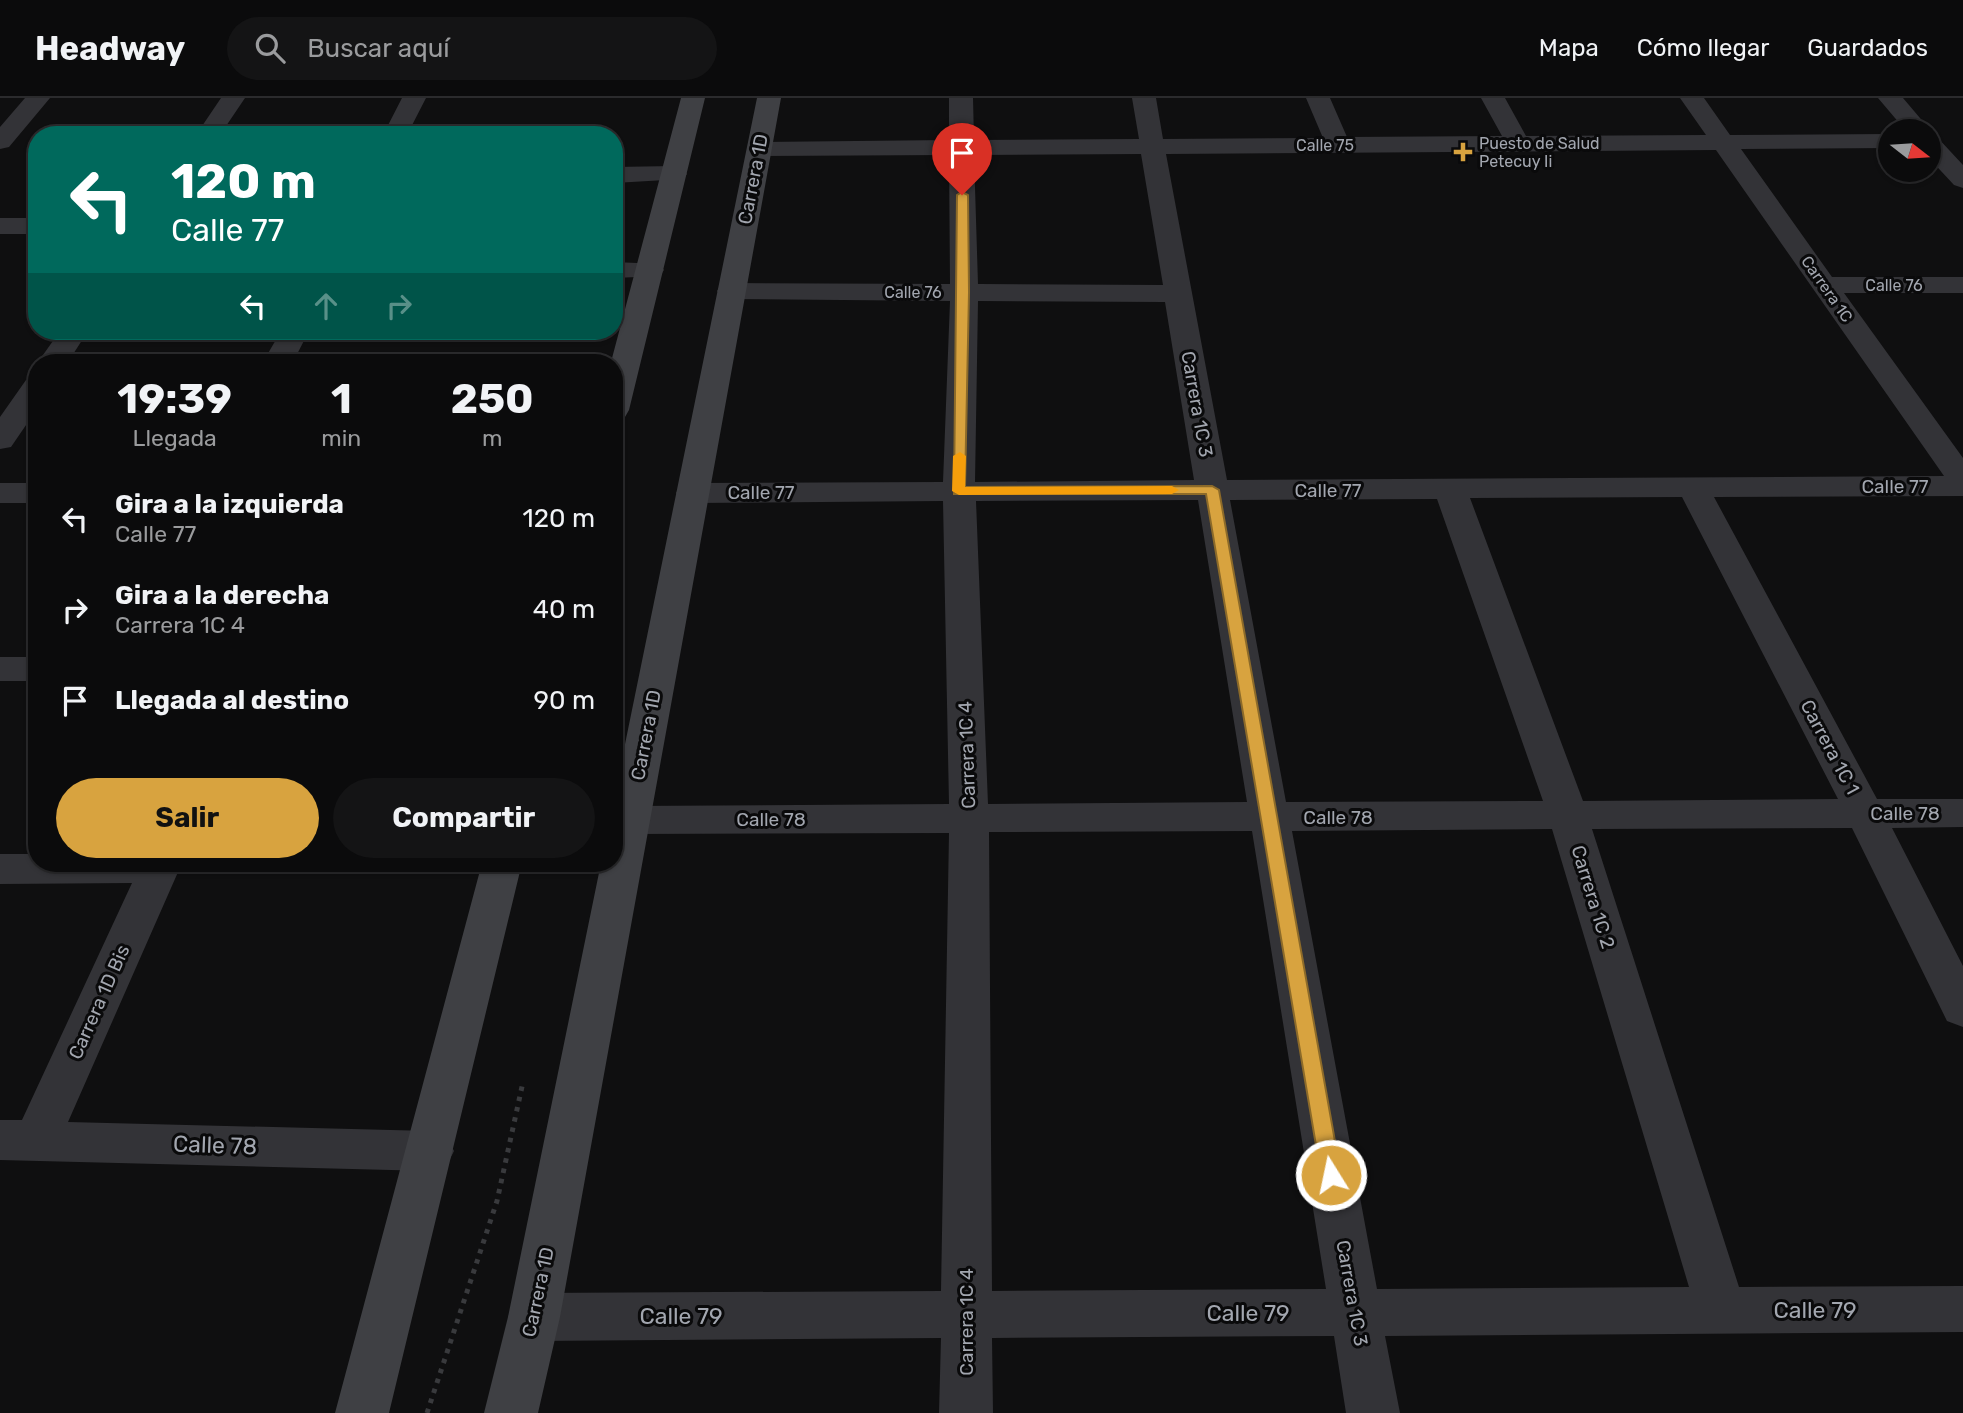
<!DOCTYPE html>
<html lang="es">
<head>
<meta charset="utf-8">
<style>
  :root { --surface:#0b0b0c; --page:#141415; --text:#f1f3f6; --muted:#9a9b9d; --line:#2b2b2d; --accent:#d8a33f }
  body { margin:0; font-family:Rubik,sans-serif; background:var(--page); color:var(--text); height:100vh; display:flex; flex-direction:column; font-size:26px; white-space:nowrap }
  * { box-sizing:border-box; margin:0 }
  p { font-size:23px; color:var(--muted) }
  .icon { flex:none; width:38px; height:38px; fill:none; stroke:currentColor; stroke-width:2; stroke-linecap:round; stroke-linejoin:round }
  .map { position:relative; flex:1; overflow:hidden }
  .panel { position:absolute; left:28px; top:256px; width:595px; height:518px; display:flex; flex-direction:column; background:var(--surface); border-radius:28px; box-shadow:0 2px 5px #0004,0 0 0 2px var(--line) }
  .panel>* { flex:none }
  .hud { position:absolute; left:28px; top:28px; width:595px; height:214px; border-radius:28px; box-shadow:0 2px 5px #0004,0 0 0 2px var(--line); background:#00695c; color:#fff; overflow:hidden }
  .needle { width:46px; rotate:107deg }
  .buttons { position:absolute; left:1878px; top:21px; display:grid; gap:14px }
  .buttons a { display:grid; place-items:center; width:63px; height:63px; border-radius:50%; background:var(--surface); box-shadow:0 2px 5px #0004,0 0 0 2px var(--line); font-size:35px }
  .pin { position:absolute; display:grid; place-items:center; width:60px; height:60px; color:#fff; margin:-72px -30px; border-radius:50% 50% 50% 0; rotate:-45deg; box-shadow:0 0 7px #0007 }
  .pin .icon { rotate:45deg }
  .me { position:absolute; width:77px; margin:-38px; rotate:350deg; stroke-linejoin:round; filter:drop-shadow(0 0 5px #0008) }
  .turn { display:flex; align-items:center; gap:24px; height:147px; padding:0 28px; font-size:32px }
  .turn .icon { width:91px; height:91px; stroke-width:2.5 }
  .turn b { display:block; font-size:49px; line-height:60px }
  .lanes { display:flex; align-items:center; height:66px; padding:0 28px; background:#0003; justify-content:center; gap:35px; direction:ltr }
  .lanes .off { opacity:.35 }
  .eta { display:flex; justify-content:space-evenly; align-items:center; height:119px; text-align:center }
  .eta b { font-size:42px; font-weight:700; line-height:49px }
  .button { display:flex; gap:14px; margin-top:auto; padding:14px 28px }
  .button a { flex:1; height:80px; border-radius:42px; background:var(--accent); color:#111; font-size:28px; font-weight:700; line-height:80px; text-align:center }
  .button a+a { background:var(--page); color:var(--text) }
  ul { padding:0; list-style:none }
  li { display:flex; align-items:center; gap:21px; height:91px; padding:0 28px }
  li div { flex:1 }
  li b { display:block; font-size:26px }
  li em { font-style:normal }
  header { display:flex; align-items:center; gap:42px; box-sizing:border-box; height:98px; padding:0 35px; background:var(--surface); border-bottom:2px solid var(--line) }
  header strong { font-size:33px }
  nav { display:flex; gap:38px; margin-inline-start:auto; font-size:24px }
  .search { width:490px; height:63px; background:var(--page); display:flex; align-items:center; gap:18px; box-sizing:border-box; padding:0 24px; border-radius:38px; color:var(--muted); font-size:26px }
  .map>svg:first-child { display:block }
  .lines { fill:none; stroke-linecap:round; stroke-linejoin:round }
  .path { stroke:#393a3d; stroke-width:5; stroke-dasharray:4.5 6; stroke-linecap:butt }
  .street { fill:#333337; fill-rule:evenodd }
  .secondary { fill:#3f4044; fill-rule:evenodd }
  .route { fill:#d8a33f; stroke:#8c6a29; stroke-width:2 }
  .slow { fill:#f59e0b }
  .poi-dot { fill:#d8a33f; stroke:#0a0a0b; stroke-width:2.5 }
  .labels { text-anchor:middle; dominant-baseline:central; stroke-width:6; stroke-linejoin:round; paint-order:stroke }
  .far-poi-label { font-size:16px; fill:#a2a6af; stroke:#0a0a0b; text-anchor:start }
  .far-street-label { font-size:16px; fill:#a2a6af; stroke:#0a0a0b }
  .street-label { font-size:19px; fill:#a2a6af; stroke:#0a0a0b }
  .near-street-label { font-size:23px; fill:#a2a6af; stroke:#0a0a0b }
</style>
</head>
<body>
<header>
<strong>Headway</strong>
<div class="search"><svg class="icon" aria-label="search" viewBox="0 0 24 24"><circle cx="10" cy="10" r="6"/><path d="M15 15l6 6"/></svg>Buscar aquí</div>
<nav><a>Mapa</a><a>Cómo llegar</a><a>Guardados</a></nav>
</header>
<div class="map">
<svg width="1963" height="1315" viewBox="0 0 1963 1315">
  <rect width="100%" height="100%" fill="#0f0f10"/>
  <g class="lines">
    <!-- path -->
    <path class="path" d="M427 1315 497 1103 523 984"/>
    <!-- street -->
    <path class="street" d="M25 0H50L9 49 0 51V29Z
      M221 0H245L220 37H196Z
      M402 0H426L407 37H383Z
      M949 0H973L974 42 1139 41 1132 0H1156L1163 41 1323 40 1306 0H1330L1347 39 1502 38 1481 0H1505L1526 38 1706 37 1680 0H1704L1730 37 1890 36V50L1741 51 1832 179H1963V195H1844L1963 360V398L1714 399 1877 701H1963V729L1892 730 1963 868V929L1947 923 1852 730 1592 731 1739 1189 1963 1188V1234L1385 1238 1400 1315H1346L1334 1238 992 1240 993 1315H939L941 1240 534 1243 516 1236 508 1219 516 1202 534 1195 941 1193 949 735 630 736 616 732 614 715 630 708 949 706 943 403 692 405 680 402 676 395 680 388 692 385 943 384 950 203 731 201 721 199 717 193 721 187 731 185 950 186 949 57 759 58 750 56 747 51 750 46 759 44 949 42ZM1716 52 1944 378 1227 382 1166 56ZM1141 56 1163 187 978 186 974 57ZM978 203 1165 204 1194 382 975 384ZM1682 399 1838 701 1583 703 1470 400ZM1437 401 1543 703 1286 704 1230 402ZM1198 402 1247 704 988 706 976 403ZM1552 731 1689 1189 1377 1191 1292 733ZM1252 733 1326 1191 992 1193 989 734Z
      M1878 0H1903L1931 33 1929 37 1937 39 1963 67V90L1954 87 1928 59V33H1906Z
      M674 68 683 71 687 76 683 81 614 85V69Z
      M0 120H37V136H0Z
      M614 164 660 166 664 172 660 178 614 180Z
      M60 233H88L68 264H38Z
      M281 233H309L293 264H263Z
      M37 279V311L11 349 0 351V319L26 282Z
      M0 385H37V405H0Z
      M0 559H37V583H0Z
      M0 756H37V765H182L68 1024 430 1033 447 1039 454 1053 447 1067 430 1073 0 1062V1022H22L132 785 0 786Z"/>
    <!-- secondary -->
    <path class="secondary" d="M681 0H705L629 312 625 319 614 321V264H611Z
      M757 0H781L560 1219 538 1315H484L508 1219 601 765H614V700Z
      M482 765H522L389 1315H335Z"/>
  </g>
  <!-- route -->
  <path class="route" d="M962 94 968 97 969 194 965 389 1212 388 1219 392 1341 1077 1338 1083 1331 1086 1324 1083 1321 1077 1206 396H954L957 97Z"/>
  <!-- slow -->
  <path class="slow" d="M960 354 966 358 965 389 1172 388 1179 392 1172 396 959 397 952 393 953 358Z"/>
  <!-- markers -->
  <path class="poi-dot" d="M1459.5 43.5h7v7h7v7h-7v7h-7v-7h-7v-7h7z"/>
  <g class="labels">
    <!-- far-poi labels -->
    <g class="far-poi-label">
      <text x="1479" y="45">Puesto de Salud<tspan x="1479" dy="18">Petecuy Ii</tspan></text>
    </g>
    <!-- far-street labels -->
    <g class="far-street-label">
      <text x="1325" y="47">Calle 75</text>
      <text x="1894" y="187">Calle 76</text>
      <text transform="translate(1827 191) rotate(55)">Carrera 1C</text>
      <text x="913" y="194">Calle 76</text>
    </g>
    <!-- street labels -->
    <g class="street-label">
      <text transform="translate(753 81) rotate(-79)">Carrera 1D</text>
      <text transform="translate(1197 306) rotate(80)">Carrera 1C 3</text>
      <text x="1895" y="388">Calle 77</text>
      <text x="1328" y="392">Calle 77</text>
      <text x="761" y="394">Calle 77</text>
      <text transform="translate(646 637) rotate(-79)">Carrera 1D</text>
      <text transform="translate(1830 649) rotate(62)">Carrera 1C 1</text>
      <text transform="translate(967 657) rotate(-92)">Carrera 1C 4</text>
      <text x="1905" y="715">Calle 78</text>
      <text x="1338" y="719">Calle 78</text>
      <text x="771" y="721">Calle 78</text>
      <text transform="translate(1593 799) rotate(73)">Carrera 1C 2</text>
      <text transform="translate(99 904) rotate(-66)">Carrera 1D Bis</text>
      <text transform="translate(538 1194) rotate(-78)">Carrera 1D</text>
      <text transform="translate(1352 1195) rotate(80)">Carrera 1C 3</text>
      <text transform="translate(966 1224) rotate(-90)">Carrera 1C 4</text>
    </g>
    <!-- near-street labels -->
    <g class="near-street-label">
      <text transform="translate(215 1047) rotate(2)">Calle 78</text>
      <text x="1815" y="1212">Calle 79</text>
      <text x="1248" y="1215">Calle 79</text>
      <text x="681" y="1218">Calle 79</text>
    </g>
  </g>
</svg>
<div class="buttons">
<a><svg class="needle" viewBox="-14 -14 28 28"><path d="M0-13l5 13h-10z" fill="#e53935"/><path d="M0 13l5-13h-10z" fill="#9a9b9d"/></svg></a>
</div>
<div class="pin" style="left:962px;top:97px;background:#d93025"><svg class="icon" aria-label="arrive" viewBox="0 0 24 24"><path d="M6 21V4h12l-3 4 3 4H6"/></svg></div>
<svg class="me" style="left:1331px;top:1077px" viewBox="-20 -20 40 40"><circle r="17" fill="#d8a33f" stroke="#fff" stroke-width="3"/><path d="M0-11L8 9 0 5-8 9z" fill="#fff"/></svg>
<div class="hud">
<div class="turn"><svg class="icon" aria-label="left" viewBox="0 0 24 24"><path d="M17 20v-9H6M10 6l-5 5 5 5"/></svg><div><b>120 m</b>Calle 77</div></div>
<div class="lanes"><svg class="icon" aria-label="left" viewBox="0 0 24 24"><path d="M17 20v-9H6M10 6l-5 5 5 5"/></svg><svg class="icon off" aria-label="ahead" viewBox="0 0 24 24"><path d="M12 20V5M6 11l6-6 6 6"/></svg><svg class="icon off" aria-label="right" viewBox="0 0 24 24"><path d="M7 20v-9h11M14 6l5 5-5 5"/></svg></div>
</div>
<section class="panel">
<div class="eta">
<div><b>19:39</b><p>Llegada</p></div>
<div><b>1</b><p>min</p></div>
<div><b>250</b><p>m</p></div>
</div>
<ul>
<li><svg class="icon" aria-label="left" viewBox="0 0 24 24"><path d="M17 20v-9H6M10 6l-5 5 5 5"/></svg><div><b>Gira a la izquierda</b><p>Calle 77</p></div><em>120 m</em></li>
<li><svg class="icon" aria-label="right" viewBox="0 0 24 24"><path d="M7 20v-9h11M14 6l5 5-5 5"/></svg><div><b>Gira a la derecha</b><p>Carrera 1C 4</p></div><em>40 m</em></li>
<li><svg class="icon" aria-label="arrive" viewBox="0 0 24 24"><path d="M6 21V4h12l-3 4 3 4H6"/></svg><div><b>Llegada al destino</b></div><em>90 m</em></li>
</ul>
<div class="button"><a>Salir</a><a>Compartir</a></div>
</section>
</div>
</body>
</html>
